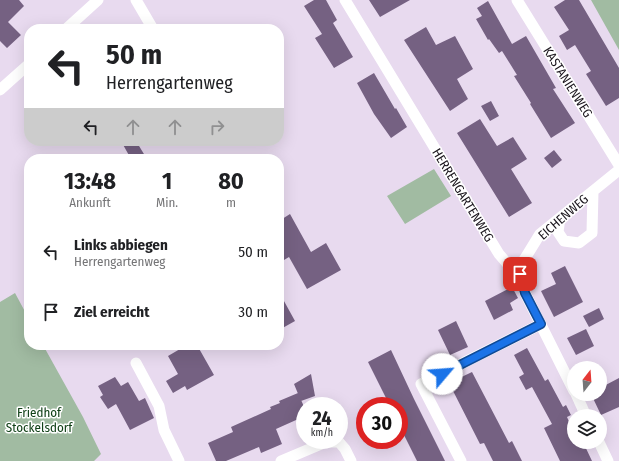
<!DOCTYPE html>
<html lang="de">
<head>
<meta charset="utf-8">
<style>
  :root { --surface:#fff; --page:#f6f6f6; --text:#202124; --muted:#757577 }
  body { margin:0; font-family:"Fira Sans Condensed",sans-serif; background:var(--page); color:var(--text); height:100vh; display:flex; flex-direction:column; font-size:15px; white-space:nowrap }
  * { box-sizing:border-box; margin:0 }
  p { font-size:13px; color:var(--muted) }
  .icon { flex:none; width:22px; height:22px; fill:none; stroke:currentColor; stroke-width:2; stroke-linecap:round; stroke-linejoin:round }
  .map { position:relative; flex:1; overflow:hidden }
  .sheet { position:absolute; left:24px; top:154px; width:260px; height:196px; display:flex; flex-direction:column; background:var(--surface); border-radius:16px; box-shadow:0 4px 16px #0002 }
  .sheet>* { flex:none }
  .top-card { position:absolute; left:24px; top:24px; width:260px; height:122px; border-radius:16px; box-shadow:0 4px 16px #0002; background:#fff; color:var(--text); overflow:hidden }
  .needle { width:26px; rotate:17deg }
  .controls { position:absolute; left:567px; top:361px; display:grid; gap:8px }
  .controls a { display:grid; place-items:center; width:40px; height:40px; border-radius:50%; background:var(--surface); box-shadow:0 4px 16px #0002; font-size:20px }
  .speed { position:absolute; left:296px; top:397px; display:flex; gap:8px; font-size:20px; font-weight:700; text-align:center }
  .speed>* { display:grid; place-content:center; width:52px; height:52px; border-radius:50%; background:var(--surface); box-shadow:0 4px 16px #0002; line-height:1 }
  .speed small { font-size:10px; font-weight:400 }
  .speed .limit { border:6px solid #d22; background:#fff; color:#111 }
  .pin { position:absolute; display:grid; place-items:center; width:34px; height:34px; color:#fff; margin:-17px; border-radius:8px; box-shadow:0 2px 6px #0006 }
  .me { position:absolute; width:44px; margin:-22px; rotate:63deg; stroke-linejoin:round; filter:drop-shadow(0 0 3px #0008) }
  .turn { display:flex; align-items:center; gap:14px; height:84px; padding:0 16px; font-size:18px }
  .turn .icon { width:52px; height:52px; stroke-width:2.5 }
  .turn b { display:block; font-size:28px; line-height:34px }
  .lanes { display:flex; align-items:center; height:38px; padding:0 16px; background:#0003; justify-content:center; gap:20px; direction:ltr }
  .lanes .off { opacity:.35 }
  .eta { display:flex; justify-content:space-evenly; align-items:center; height:68px; text-align:center }
  .eta b { font-size:24px; font-weight:700; line-height:28px }
  ul { padding:0; list-style:none }
  li { display:flex; align-items:center; gap:12px; height:60px; padding:0 16px }
  li div { flex:1 }
  li b { display:block; font-size:15px }
  li em { font-style:normal }
  .map>svg:first-child { display:block }
  .green { fill:#a1bba2 }
  .building { fill:#756182 }
  .lines { fill:none; stroke-linecap:round; stroke-linejoin:round }
  .minor { stroke:#fff; stroke-width:11 }
  .route-casing { stroke:#114b97; stroke-width:10 }
  .route { stroke:#1a73e8; stroke-width:7 }
  .labels { text-anchor:middle; dominant-baseline:central; stroke-width:3; stroke-linejoin:round; paint-order:stroke }
  .street-label { font-size:13px; fill:#19141b; stroke:#fff }
  .park-label { font-size:13px; fill:#114118; stroke:#fff }
</style>
</head>
<body>
<div class="map">
<svg width="619" height="461" viewBox="0 0 619 461">
  <rect width="100%" height="100%" fill="#e8daef"/>
  <!-- green -->
  <path class="green" d="M591 0H619V50Z
    M434 169 451 196 405 224 387 196Z
    M15 293 29 319V345H43L83 417 101 454 94 461H0V302Z"/>
  <!-- building -->
  <path class="building" d="M0 0H19L24 6 8 22 21 35 7 48 0 41Z
    M314 0H326L337 20 333 23 353 57 334 68 315 38 322 34 304 6Z
    M369 0H410L380 17Z
    M565 0H579L619 68V98L606 106 586 74 591 71 575 45 567 50 559 36 569 30 554 7Z
    M488 1 512 44 526 36 556 88 553 89 575 123 551 138 530 104 531 103 514 76 517 75 502 51 499 53 489 39 488 40 476 19 482 16 477 8Z
    M426 27 436 45 455 36 473 69 457 79 468 99 450 111 404 40Z
    M374 73 395 109 396 108 407 127 391 138 374 114 357 83Z
    M491 101 499 116 490 121 481 106Z
    M480 119 497 146 513 137 527 159 511 169 532 203 509 217 457 133Z
    M121 141H136L147 159H131Z
    M554 150 562 160 552 168 544 158Z
    M290 214 311 252 326 243 341 270 307 289 289 257 279 263V221Z
    M565 266 583 302 554 317 541 291 556 284 551 273Z
    M512 287 518 298 510 303 513 310 494 320 485 301Z
    M279 292 295 321 279 330Z
    M599 308 604 319 589 327 583 316Z
    M456 321 468 347 450 355 438 330Z
    M586 329 594 346 576 355 567 338Z
    M178 345H197L214 375 187 390 185 386 173 393 166 381 178 374 168 356 180 349Z
    M527 348 545 381 548 379 563 407 566 405 571 415 567 417 574 433V442H583L592 461H560L544 428 552 424 532 387 526 390 519 377 524 374 514 355Z
    M391 350 414 399 445 461H417L399 425V406H390L368 362Z
    M472 372 509 443 512 441 522 461H493L484 443 480 444 449 383Z
    M311 374 315 396 301 401 294 384Z
    M115 377 121 386 128 382 139 401 145 398 154 418 130 430 116 404 108 409 100 397 103 395 98 386Z
    M619 378V407L601 415 591 394H600V388Z
    M298 393 305 409V416L276 429 282 444 261 453 259 447 226 461H216L208 443 233 432 231 427 271 409 270 407 280 403 279 401Z"/>
  <g class="lines">
    <!-- minor -->
    <path class="minor" d="M136 0 153 29
      M345 0 499 254 511 268 520 274 525 293 574 391
      M517 0 619 165
      M66 29 98 0
      M0 90 29 64
      M560 218 558 232 564 241 579 243 592 233 593 191
      M520 274 524 260 540 234 619 170
      M136 363 159 406 164 430 179 461
      M576 394 586 416
      M599 442 608 461
      M281 461 326 442H339L345 449 351 461
      M461 461 421 384 541 324"/>
  </g>
  <g class="lines">
    <!-- route casing -->
    <g class="route-casing">
      <path id="route" d="M442 374 541 324 525 293 520 274"/>
    </g>
    <!-- route -->
    <use href="#route" class="route"/>
  </g>
  <g class="labels">
    <!-- street labels -->
    <g class="street-label">
      <text transform="translate(568 82) rotate(58)">KASTANIENWEG</text>
      <text transform="translate(463 195) rotate(59)">HERRENGARTENWEG</text>
      <text transform="translate(563 217) rotate(-41)">EICHENWEG</text>
    </g>
    <!-- park labels -->
    <g class="park-label">
      <text x="39" y="412">Friedhof<tspan x="39" dy="15">Stockelsdorf</tspan></text>
    </g>
  </g>
</svg>
<div class="controls">
<a><svg class="needle" viewBox="-14 -14 28 28"><path d="M0-13l5 13h-10z" fill="#e53935"/><path d="M0 13l5-13h-10z" fill="#757577"/></svg></a>
<a><svg class="icon" aria-label="layers" viewBox="0 0 24 24"><path d="M12 4l9 5-9 5-9-5zM3 14l9 5 9-5"/></svg></a>
</div>
<div class="speed"><div>24<small>km/h</small></div><div class="limit">30</div></div>
<div class="pin" style="left:520px;top:274px;background:#d93025"><svg class="icon" aria-label="arrive" viewBox="0 0 24 24"><path d="M6 21V4h12l-3 4 3 4H6"/></svg></div>
<svg class="me" style="left:442px;top:374px" viewBox="-20 -20 40 40"><circle r="19" fill="#fff"/><path d="M0-13L10 11 0 6-10 11z" fill="#1a73e8"/></svg>
<div class="top-card">
<div class="turn"><svg class="icon" aria-label="left" viewBox="0 0 24 24"><path d="M17 20v-9H6M10 6l-5 5 5 5"/></svg><div><b>50 m</b>Herrengartenweg</div></div>
<div class="lanes"><svg class="icon" aria-label="left" viewBox="0 0 24 24"><path d="M17 20v-9H6M10 6l-5 5 5 5"/></svg><svg class="icon off" aria-label="ahead" viewBox="0 0 24 24"><path d="M12 20V5M6 11l6-6 6 6"/></svg><svg class="icon off" aria-label="ahead" viewBox="0 0 24 24"><path d="M12 20V5M6 11l6-6 6 6"/></svg><svg class="icon off" aria-label="right" viewBox="0 0 24 24"><path d="M7 20v-9h11M14 6l5 5-5 5"/></svg></div>
</div>
<section class="sheet">
<div class="eta">
<div><b>13:48</b><p>Ankunft</p></div>
<div><b>1</b><p>Min.</p></div>
<div><b>80</b><p>m</p></div>
</div>
<ul>
<li><svg class="icon" aria-label="left" viewBox="0 0 24 24"><path d="M17 20v-9H6M10 6l-5 5 5 5"/></svg><div><b>Links abbiegen</b><p>Herrengartenweg</p></div><em>50 m</em></li>
<li><svg class="icon" aria-label="arrive" viewBox="0 0 24 24"><path d="M6 21V4h12l-3 4 3 4H6"/></svg><div><b>Ziel erreicht</b></div><em>30 m</em></li>
</ul>
</section>
</div>
</body>
</html>
